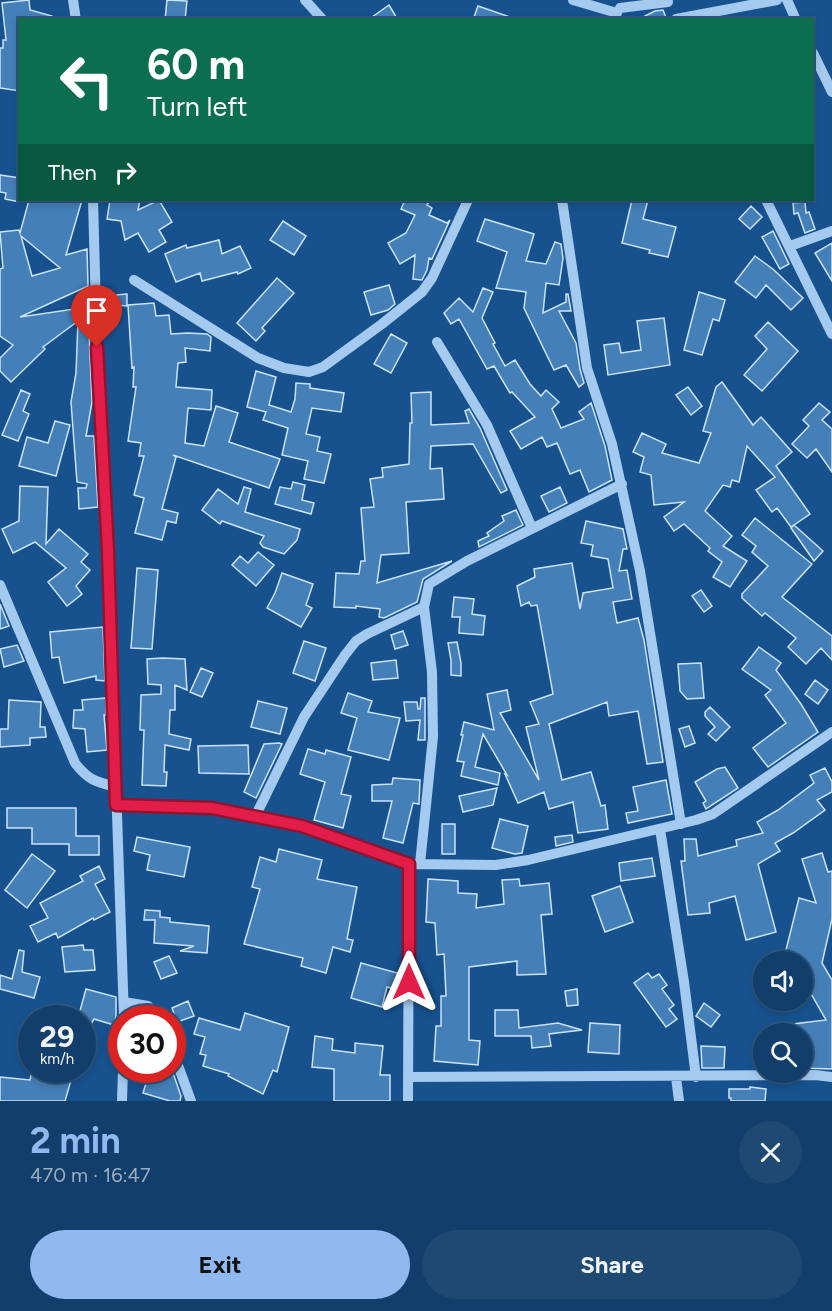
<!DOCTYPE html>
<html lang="en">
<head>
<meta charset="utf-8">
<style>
  :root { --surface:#113e6b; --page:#1e4973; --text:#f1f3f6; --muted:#9caec1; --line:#30577e; --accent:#90b9f0 }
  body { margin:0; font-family:Figtree,sans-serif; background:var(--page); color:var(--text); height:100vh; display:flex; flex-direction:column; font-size:22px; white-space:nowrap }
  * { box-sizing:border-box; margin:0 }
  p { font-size:20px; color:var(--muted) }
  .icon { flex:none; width:33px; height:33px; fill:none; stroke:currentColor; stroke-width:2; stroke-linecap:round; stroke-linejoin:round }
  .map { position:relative; height:1101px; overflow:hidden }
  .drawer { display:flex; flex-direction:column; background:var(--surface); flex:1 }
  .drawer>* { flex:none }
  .guide { position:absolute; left:18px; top:18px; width:796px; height:183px; border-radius:0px; box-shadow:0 3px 9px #0003,0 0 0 2px var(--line); background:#0b6e4f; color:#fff; overflow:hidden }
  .tools { position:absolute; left:753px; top:951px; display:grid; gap:12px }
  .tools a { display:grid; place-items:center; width:60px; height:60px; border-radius:50%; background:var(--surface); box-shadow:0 3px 9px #0003,0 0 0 2px var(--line); font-size:30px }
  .speed { position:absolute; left:18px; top:1005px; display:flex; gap:12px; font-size:30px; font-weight:700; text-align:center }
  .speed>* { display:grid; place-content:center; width:78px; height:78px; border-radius:50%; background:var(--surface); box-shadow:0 3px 9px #0003,0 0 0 2px var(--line); line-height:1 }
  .speed small { font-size:15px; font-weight:400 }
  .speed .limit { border:9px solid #d22; background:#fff; color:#111 }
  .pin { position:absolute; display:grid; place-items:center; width:51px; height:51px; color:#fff; margin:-62px -26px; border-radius:50% 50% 50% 0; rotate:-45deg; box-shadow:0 0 6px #0007 }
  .pin .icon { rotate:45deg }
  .me { position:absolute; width:66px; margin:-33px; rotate:0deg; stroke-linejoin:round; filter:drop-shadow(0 0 4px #0008) }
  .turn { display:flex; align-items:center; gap:21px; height:126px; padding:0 30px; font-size:27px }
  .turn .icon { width:78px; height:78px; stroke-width:2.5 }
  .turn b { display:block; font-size:42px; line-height:51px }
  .then { display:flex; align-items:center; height:57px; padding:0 30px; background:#0003; gap:12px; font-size:22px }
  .round { display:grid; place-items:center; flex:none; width:63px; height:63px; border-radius:32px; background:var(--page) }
  .headline { display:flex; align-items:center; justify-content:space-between; height:102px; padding:0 30px }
  h1 { font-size:36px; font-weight:700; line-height:45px; color:var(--accent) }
  .button { display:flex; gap:12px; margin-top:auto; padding:12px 30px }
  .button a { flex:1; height:69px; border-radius:36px; background:var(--accent); color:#111; font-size:24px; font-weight:700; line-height:69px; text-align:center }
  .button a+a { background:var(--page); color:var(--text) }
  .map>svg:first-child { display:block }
  .building { fill:#447fb8; stroke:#cae3fb; stroke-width:1.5; fill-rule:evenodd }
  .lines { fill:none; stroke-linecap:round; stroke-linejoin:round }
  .minor { stroke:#a4caef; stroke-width:10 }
  .route-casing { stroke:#92132f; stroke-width:15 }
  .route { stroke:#e11d48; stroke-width:10 }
</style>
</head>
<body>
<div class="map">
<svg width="832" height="1101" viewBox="0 0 832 1101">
  <rect width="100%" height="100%" fill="#17528f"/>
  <!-- building -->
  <path class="building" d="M29 0 30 10 52 16V20H20V91L0 88V48H3V40H6L2 3Z
    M167 0 187 1 185 20H165Z
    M389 5 398 20H368Z
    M478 6 513 18V20H473Z
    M663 10 667 20H637L655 11Z
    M0 175 20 178V202L5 199 6 193 0 192Z
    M29 200H82L66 255 87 249 88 286 20 317 88 307 92 402 86 436H94L98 507 79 509 78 488H86L87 484 77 482 71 402 76 373 78 321 43 347 45 349 11 382 0 371V358L13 345 0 336V269L3 268 0 232 19 230 20 233ZM21 236 60 268 32 276Z
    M110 200H140L138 210 159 200 172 222 159 230 166 242 149 252 138 233 125 240 121 221 107 219Z
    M405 200H430L427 205 432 208 429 215 447 223 450 220 432 259 429 258 427 270 422 280 413 279 415 255 400 264 388 243 406 233 415 215 401 209Z
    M632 200H648L643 219 676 227 668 257 649 253 650 250 622 243Z
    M805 202 806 213 809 212 815 229 805 233 798 213 794 214 793 203Z
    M751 206 762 217 750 229 739 219Z
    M485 219 534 234 526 261 546 264 555 242 561 244 563 258 559 285 546 283 543 313 566 302V294H568L571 311H559L576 343 580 369 584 383 579 387 566 365 554 370 524 308 526 292 496 288 507 252 477 241Z
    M283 221 306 236 294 255 270 240Z
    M773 231 789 264 780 269 762 237Z
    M219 240 222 254 240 246 251 268 238 274 237 272 202 281 200 273 176 282 165 254 186 245 187 248Z
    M832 243V281L815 253Z
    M755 256 774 270 803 298 791 310 766 285 756 298 735 282Z
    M277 278 294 293 262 328 265 331 256 341 237 323Z
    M389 285 395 304 388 310 371 315 364 292Z
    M483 288 493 292 482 318 495 343 493 344 505 366 515 360 530 384 541 396 546 390 559 402 552 409 561 428 584 419 579 412 591 403 605 446 612 480 589 492 580 470 570 474 557 443 547 447 542 437 521 449 510 431 535 417 512 392 510 393 494 366 487 369 459 319 451 324 444 313 459 298 473 312Z
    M699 292 725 300 719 321 713 319 702 355 684 350Z
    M127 294V306L115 305 116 295Z
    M154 303 156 316 169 315 171 334 188 333 207 334 211 337 210 351 185 348 186 362 178 363 176 387 212 390 211 410 188 408 185 443 204 446 216 406 238 413 229 442 280 459 269 488 173 455 176 457 162 509 178 513 176 523 167 521 162 540 135 533 144 498 134 495 144 456H139L141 443 128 441 136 387H133L134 367 132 368 128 305Z
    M664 318 670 365 608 375 604 345 619 343 621 353 641 350 637 321Z
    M768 322 798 351 762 391 744 375 767 349 755 336Z
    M391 334 407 343 391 373 374 364Z
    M256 371 276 377 269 405 291 412 295 399 296 383 310 384V388L344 393 341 412 312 408 306 434 320 437 317 451 331 454 324 483 304 479 308 461 282 455 288 428 263 420 266 412 247 407Z
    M722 382 753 425 761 417 792 452 776 466 810 514 791 527 777 508 772 512 756 490 775 477 747 446 739 482 732 480 730 487 723 485 705 511 732 536 723 546 747 561 730 587 713 577 722 562 708 551 710 548 684 524 674 531 664 517 684 502 654 505 651 475 640 472 644 457 633 452 642 433 666 444 662 453 699 463 711 433 703 431 716 387Z
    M688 387 702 406 691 415 676 395Z
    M21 390 30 394 23 411 29 414 18 441 2 435Z
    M431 392V425L469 423 465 411 469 409 480 428 507 490 501 493 473 444 431 446 430 469 442 468 444 499 406 502 409 553 381 555 377 583 452 561 423 579 417 602 384 618 379 617 380 609 356 606V608L334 607 336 573 359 574 361 561H365L361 508 374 507 370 479 383 477 382 468 409 464 410 423H412L411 393Z
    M819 403 830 412 822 420 832 429V472L816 449 807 458 792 444 809 426 803 420Z
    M55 421 70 425 56 476 19 466 27 437 48 443Z
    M293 482 305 485 302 500 314 503 311 514 275 504 280 487 291 489Z
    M20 486 48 487 46 544 59 529 88 554 81 562 90 570 76 586 82 594 67 606 48 582 66 568 35 542 13 553 2 529 19 521Z
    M244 487 251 489 245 512 300 529 297 540 284 554 263 547 260 543 264 536 222 521 220 524 202 510 218 489 238 504Z
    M560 487 567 503 549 512 541 496Z
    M516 510 523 525 479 547 478 541 489 536 487 533 504 521 502 516Z
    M755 518 812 564 782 597 832 636V660L821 648 806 664 788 647 796 638 765 613 762 616 742 598V594L768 566 752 552 756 546 742 535Z
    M586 521 623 529 627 549H623L619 571 627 570 632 599 613 602 617 623 638 618 644 640 663 762 647 764 638 711 609 716 607 702 549 724 562 780 591 772 601 806 605 805 608 829 578 833 573 802 549 809 544 792 518 803 505 774 507 775 483 734 475 767 500 773 498 785 461 776 464 762 457 761 463 735H461L464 722 494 730 487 694 507 690 511 710 500 713 539 780 526 727 539 724 530 702 553 694 537 605 531 606 529 602 521 606 517 586 535 577 534 569 572 563 580 609 583 593 613 588 608 559 591 556 593 545 581 543Z
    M794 525 823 551 814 561 791 528Z
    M258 552 274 565 256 586 232 565 240 556 248 563Z
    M137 568 158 570 152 649 131 648Z
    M282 573 313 584 306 605 312 608 301 627 267 608 275 593Z
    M701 590 712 606 704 612 692 596Z
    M454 597 474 599 472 614 485 616 483 635 459 633 460 617H452Z
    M0 604 9 626 0 629Z
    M103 627 105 681 96 680V676L64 683 59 657 52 658 50 632Z
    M403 631 408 645 395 649 391 635Z
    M304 641 326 648 315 681 293 673Z
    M457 642 461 663V676L451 675V660L448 643Z
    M17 645 24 661 4 667 0 649Z
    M759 647 781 663 776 670 801 704 818 732 768 767 753 748 786 723 765 695 771 690 742 669Z
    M163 658 185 659 187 690 175 685V710H170L169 734 191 739 189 750 165 745 164 772H167L166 786 142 785 144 730H140L141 695 161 694V685L148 684 147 659Z
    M396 660 398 678 373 680 371 663Z
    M701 663 704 698 687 699 680 691 678 664Z
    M201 668 213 673 202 697 190 692Z
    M815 680 828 690 818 704 805 694Z
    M348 693 372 701 368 712 400 718 389 760 348 750 357 718 341 713Z
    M106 698V715H104L107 750 87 752 85 729 73 728 74 710H83L82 700Z
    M421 698H425V740H418L420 720 406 721 404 702H417L418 709H420Z
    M9 700 41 702 40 727H45L46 737 30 738V745L0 747V729H8Z
    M258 701 287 708 280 734 251 727Z
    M710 707 730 727 716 741 708 734 715 727 705 716V712Z
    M689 726 695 743 685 747 679 729Z
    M279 743 282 744 256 798 244 792 264 744Z
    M248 745 249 774 199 773 198 746Z
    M308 749 325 754 326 750 351 757 341 794 351 796 343 828 314 820 325 782 300 774Z
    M725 767 738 788 706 809 703 803 706 801 695 782 717 769Z
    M825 768 832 782V792L817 800 825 810 793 833 775 843 780 851 758 864 776 932 746 940 735 896 709 903 710 913 688 915 681 861H685L684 839H696L698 856 737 846 736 840 763 833 757 822 778 810 814 783 810 775Z
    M393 778 420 780 419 804 413 803 403 843 383 838 392 801H372V785L392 784Z
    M666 780 672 814 628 823 626 813 638 811 633 787Z
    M497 788 493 805 463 812 459 796Z
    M7 808H76V836H99V855H69V844H32V828H7Z
    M500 819 528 826 522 853 515 854 492 848Z
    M442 824H455V854H442Z
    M572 835 573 842 556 846 555 837Z
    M137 837 190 847 184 877 147 870 150 855 134 851Z
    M279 849 322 860 317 879 357 887 347 939 353 940 350 952 333 947 326 973 301 966 303 958 244 944 260 889 252 887 260 857 276 862Z
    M822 853 828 872 832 871V919L822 963 832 980V1069L802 1068V1034H795L793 1024 826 1020 806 985 802 987V962L767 961 785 954 799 898 816 903 802 859Z
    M32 854 55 871 27 908 5 890Z
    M652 858 655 876 621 881 619 863Z
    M99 866 105 879 95 884 110 912 94 920 93 918 58 938 56 933 38 942 30 926 48 918 40 903 83 881 80 876Z
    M428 879 458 881V893L477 894 476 908 504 904 502 880 519 879 520 886 549 883 552 914 541 915 546 974 517 975V961L469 967V1040L480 1041 478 1065 434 1061 436 1026H441V996H446L444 954 437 955 435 923 426 922Z
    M620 886 633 922 605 932 592 896Z
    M145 910 160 911V917L170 918V922L209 926 207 953 180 951 194 946 154 943 155 920H144Z
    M83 945 84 950H93L95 970 65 972 62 947Z
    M19 950 24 951 22 972 40 977 34 998 0 989V975L12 979Z
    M169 956 177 973 161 979 154 962Z
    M361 963 401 974V991L387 987 382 1007 351 998Z
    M648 973 652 978 659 974 667 985 662 989 674 1005 669 1009 677 1019 666 1027 634 983Z
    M86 989 116 997V1016L114 1025 94 1019 82 1039V1018H78Z
    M577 989 578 1005 567 1006 565 991Z
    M188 1001 194 1016 177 1022 172 1008Z
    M704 1003 720 1015 711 1027 696 1016Z
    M495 1010H518L519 1028 558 1023 582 1030 549 1034 551 1046 532 1048 531 1036H495Z
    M245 1013 289 1027 277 1072 273 1070 263 1094 228 1076 229 1074 203 1066 206 1055 200 1054 205 1037 194 1034 199 1018 240 1030Z
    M590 1023 620 1025 619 1054 588 1052Z
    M315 1036 333 1039 332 1050 355 1053V1043L383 1046 380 1075H390V1101H334V1069L312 1067Z
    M701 1046 725 1047 724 1068H702Z
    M32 1070H74L65 1101H0V1077L30 1080Z
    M150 1070H172L181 1096 180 1101H170L143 1093Z
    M750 1087 766 1089 765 1101H731V1098H729V1089H750Z"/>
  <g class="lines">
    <!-- minor -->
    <path class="minor" d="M73 0 76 20
      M305 0 323 20
      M573 0 617 13
      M787 0 796 20
      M620 8 668 2
      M676 19 777 0
      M813 53 832 92
      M93 200 97 347 108 551 124 1018
      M562 200 587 368 612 444 640 571 681 824
      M766 200 832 334
      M790 246 832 231
      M134 280 258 358 284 368 309 372 323 367 382 324 422 292 432 278 468 200
      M437 342 487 425 532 528
      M0 585 75 763C88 780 96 782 116 787
      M116 805 212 808 301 826 409 864 496 865 528 860 696 820 713 814 832 732
      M255 817 304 717 345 655 356 641 367 634 424 607
      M660 829 684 982 696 1077
      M420 864 433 737 432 672 424 607 429 584 467 561 622 484
      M124 1002 148 1006 159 1018
      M172 1049 191 1101
      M408 1077 815 1075 832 1077
      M676 1077 679 1101
      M122 1101 123 1070
      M408 1101 409 864"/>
  </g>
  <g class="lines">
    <!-- route casing -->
    <g class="route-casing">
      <path id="route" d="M97 347 108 551 116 805 212 808 302 826 409 864V982"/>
    </g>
    <!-- route -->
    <use href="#route" class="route"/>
  </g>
</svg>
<div class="tools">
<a><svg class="icon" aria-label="sound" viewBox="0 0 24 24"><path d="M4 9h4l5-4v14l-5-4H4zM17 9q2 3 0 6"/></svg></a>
<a><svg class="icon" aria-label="search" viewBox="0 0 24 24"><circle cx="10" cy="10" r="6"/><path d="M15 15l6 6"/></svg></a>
</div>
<div class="speed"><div>29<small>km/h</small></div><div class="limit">30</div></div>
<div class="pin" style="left:97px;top:347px;background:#d93025"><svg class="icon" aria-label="arrive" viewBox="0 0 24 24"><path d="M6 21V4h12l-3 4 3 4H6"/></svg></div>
<svg class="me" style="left:409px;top:982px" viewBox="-20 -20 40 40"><path d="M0-17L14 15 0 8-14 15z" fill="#e11d48" stroke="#fff" stroke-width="4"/></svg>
<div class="guide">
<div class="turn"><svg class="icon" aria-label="left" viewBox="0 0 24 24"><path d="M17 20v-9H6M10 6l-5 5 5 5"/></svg><div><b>60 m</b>Turn left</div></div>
<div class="then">Then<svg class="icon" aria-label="right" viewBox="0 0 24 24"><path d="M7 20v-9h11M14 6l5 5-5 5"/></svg></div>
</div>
</div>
<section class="drawer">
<div class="headline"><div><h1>2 min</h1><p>470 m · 16:47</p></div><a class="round"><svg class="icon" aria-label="close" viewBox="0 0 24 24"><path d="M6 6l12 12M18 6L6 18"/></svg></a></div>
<div class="button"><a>Exit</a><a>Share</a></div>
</section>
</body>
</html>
